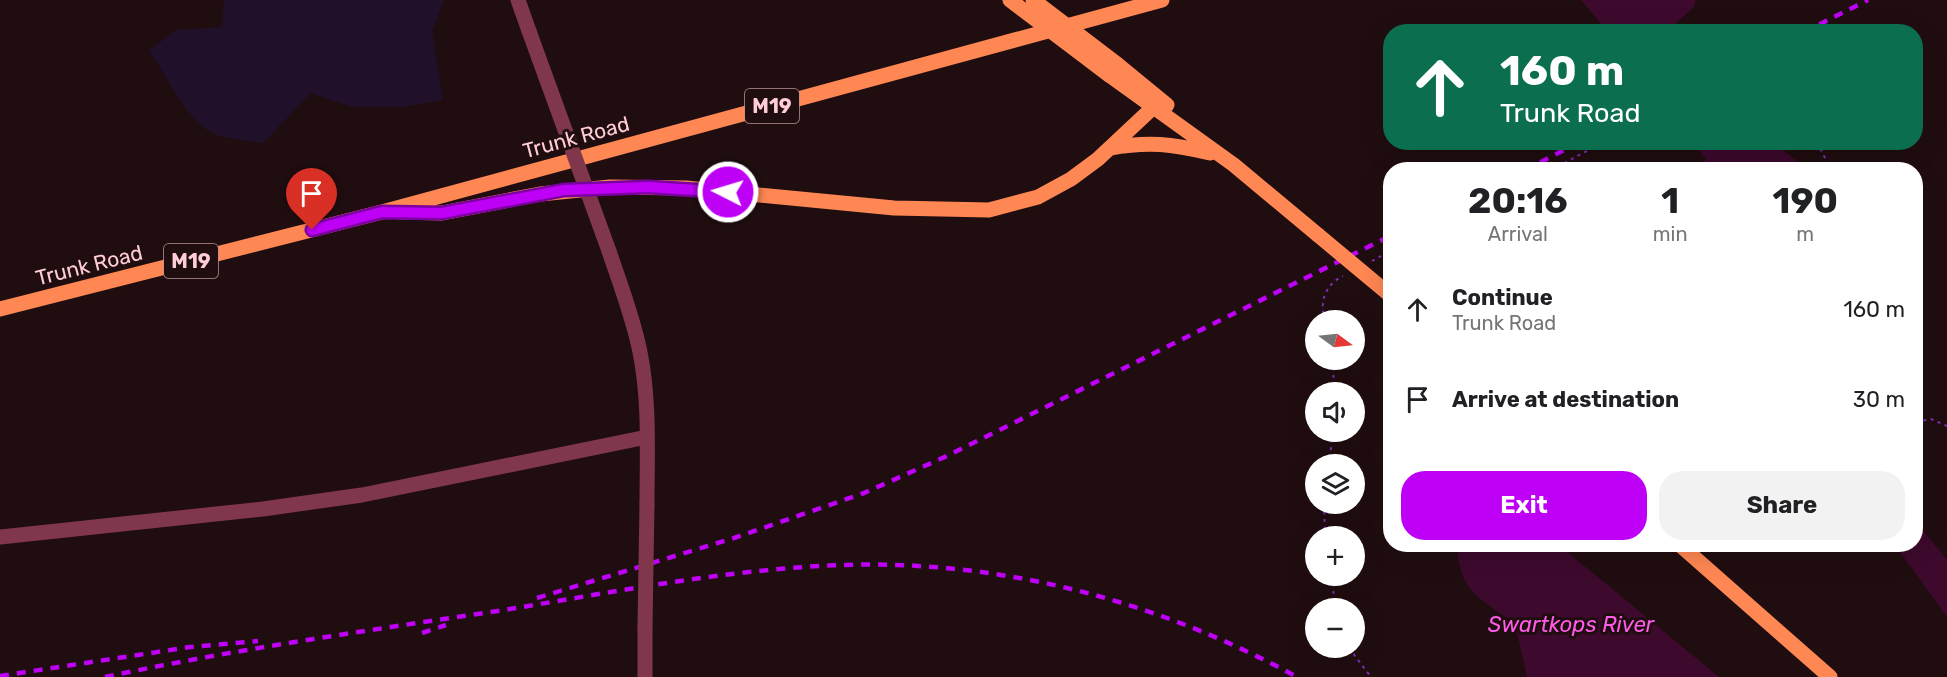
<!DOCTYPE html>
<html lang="en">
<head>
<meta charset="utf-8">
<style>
  :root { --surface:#fff; --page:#f2f2f2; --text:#202124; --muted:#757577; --accent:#bf00f7 }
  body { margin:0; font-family:Rubik,sans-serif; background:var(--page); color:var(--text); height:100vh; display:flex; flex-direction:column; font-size:22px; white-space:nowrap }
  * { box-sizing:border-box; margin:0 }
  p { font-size:20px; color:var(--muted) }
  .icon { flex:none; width:33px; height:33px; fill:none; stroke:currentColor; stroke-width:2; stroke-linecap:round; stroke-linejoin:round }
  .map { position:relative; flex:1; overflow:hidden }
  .side { position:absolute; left:1383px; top:162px; width:540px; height:390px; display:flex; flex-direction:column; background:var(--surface); border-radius:24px; box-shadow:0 6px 24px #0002 }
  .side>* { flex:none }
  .hud { position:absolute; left:1383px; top:24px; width:540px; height:126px; border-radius:24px; box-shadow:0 6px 24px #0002; background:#0b6e4f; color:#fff; overflow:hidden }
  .needle { width:39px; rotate:105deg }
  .tools { position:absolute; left:1305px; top:310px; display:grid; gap:12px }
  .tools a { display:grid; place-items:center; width:60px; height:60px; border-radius:50%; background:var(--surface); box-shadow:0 6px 24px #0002; font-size:30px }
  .pin { position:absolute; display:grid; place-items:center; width:51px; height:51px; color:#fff; margin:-62px -26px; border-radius:50% 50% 50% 0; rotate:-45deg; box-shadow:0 0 6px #0007 }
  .pin .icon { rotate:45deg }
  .me { position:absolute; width:66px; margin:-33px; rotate:275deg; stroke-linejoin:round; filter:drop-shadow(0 0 4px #0008) }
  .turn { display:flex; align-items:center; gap:21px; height:126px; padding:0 18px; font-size:27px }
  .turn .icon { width:78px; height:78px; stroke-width:2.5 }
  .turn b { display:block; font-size:42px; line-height:51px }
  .eta { display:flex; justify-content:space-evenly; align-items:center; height:102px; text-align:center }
  .eta b { font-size:36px; font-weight:700; line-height:42px }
  .button { display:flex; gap:12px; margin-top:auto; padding:12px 18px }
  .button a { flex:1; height:69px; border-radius:24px; background:var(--accent); color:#fff; font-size:24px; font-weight:700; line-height:69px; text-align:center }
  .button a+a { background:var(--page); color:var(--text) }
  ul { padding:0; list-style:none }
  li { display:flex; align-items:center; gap:18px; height:90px; padding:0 18px }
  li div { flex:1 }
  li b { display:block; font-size:22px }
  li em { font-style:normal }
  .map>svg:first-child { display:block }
  .green { fill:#21102a }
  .water { fill:#3d092d }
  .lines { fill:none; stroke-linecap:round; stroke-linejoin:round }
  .path { stroke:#7f2db2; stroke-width:2; stroke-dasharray:3 4.5; stroke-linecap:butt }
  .minor { stroke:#80374c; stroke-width:15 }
  .major { stroke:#ff8753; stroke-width:15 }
  .rail { stroke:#bf00f7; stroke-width:4.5; stroke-dasharray:9 8; stroke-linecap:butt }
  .minor-bridge { stroke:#80374c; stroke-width:15 }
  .major-bridge { stroke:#ff8753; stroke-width:15 }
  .route-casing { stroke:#7c00a1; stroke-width:15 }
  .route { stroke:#bf00f7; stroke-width:10 }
  .labels { text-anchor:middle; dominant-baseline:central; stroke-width:6; stroke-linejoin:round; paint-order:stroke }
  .shield { fill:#200d10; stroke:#bc939b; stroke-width:1.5 }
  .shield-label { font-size:20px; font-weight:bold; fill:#ffccd7 }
  .street-label { font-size:21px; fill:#ffccd7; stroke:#200d10 }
  .water-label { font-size:22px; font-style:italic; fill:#ff5ae8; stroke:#200d10 }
</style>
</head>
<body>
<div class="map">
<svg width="1947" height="677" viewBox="0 0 1947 677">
  <rect width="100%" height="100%" fill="#200d10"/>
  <!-- green -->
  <path class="green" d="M224 0H444L432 31 443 100 402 107H352L311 93 263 143C248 140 231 140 217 135 189 126 165 73 149 50L177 30 222 27Z"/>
  <!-- water -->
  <path class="water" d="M1581 0H1696L1693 8 1672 27 1674 31 1608 32Z
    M1693 143 1774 144 1796 160 1801 169H1693L1706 159Z
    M1916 522 1947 560V617L1895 545 1916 544Z
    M1457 545H1559L1719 677H1527L1515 624C1480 598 1459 592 1457 545Z"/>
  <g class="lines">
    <!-- path -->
    <path class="path" d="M1817 142 1831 170
      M1551 170 1604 142
      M1372 261 1390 251
      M1325 321C1319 302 1325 285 1343 276
      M1333 360 1334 393
      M1916 422 1931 419 1947 426
      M1329 465 1333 432
      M1324 504 1325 537
      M1333 576 1334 609
      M1349 648 1371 677"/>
    <!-- minor -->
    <path class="minor" d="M518 0 529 31
      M609 251C620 284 633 317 640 352 650 402 647 454 647 504
      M0 537 263 509 362 495 647 437
      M645 677V627"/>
    <!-- major -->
    <path class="major" d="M1117 64 1167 105
      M1109 75 1234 165 1318 235
      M1110 148C1149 141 1172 144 1210 153
      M400 212 442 213 540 194 610 187 686 188 894 208 989 210 1038 197 1071 179 1098 159 1161 100
      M0 309 382 212 1162 0
      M1679 544 1830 677"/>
    <!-- rail -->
    <path class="rail" d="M1804 32 1868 0
      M1525 170 1580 142
      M537 598 734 538 864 493 947 456 1390 236
      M422 633 446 625
      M0 676 190 647 258 641
      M105 677C237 649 371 630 504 610 608 593 714 572 820 566 986 556 1151 597 1297 677"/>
    <!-- minor-bridge -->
    <path class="minor-bridge" d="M529 31 609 251
      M645 627 647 504"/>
    <!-- major-bridge -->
    <path class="major-bridge" d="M1010 0 1109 75
      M1033 0 1117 64
      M1318 235 1390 295"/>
  </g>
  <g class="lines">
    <!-- route casing -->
    <g class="route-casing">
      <path id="route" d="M312 230 382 212 442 213 564 190 648 187 728 192"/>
    </g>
    <!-- route -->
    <use href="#route" class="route"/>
  </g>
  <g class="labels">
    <!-- shield labels -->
    <g class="shield">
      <rect x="745" y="89" width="54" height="34" rx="4.5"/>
      <rect x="164" y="244" width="54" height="34" rx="4.5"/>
    </g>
    <g class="shield-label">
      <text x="772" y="106">M19</text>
      <text x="191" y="261">M19</text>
    </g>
    <!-- street labels -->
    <g class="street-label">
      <text transform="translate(576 137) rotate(-15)">Trunk Road</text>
      <text transform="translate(89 265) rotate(-14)">Trunk Road</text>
    </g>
    <!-- water labels -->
    <g class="water-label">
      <text x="1571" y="624">Swartkops River</text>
    </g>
  </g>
</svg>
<div class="tools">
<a><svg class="needle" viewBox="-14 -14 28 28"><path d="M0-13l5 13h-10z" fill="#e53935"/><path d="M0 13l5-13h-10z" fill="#757577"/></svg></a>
<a><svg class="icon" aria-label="sound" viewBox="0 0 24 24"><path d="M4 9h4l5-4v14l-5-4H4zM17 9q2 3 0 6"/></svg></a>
<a><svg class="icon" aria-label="layers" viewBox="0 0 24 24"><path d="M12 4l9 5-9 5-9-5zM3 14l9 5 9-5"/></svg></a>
<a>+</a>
<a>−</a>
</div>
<div class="pin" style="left:312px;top:230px;background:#d93025"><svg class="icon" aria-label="arrive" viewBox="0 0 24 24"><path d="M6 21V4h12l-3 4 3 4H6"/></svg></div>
<svg class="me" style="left:728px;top:192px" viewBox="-20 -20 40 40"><circle r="17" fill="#bf00f7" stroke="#fff" stroke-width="3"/><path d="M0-11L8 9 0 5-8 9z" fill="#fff"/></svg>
<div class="hud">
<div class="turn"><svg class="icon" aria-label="ahead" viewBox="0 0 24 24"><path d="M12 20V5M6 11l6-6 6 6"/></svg><div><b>160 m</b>Trunk Road</div></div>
</div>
<section class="side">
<div class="eta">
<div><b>20:16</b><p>Arrival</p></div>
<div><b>1</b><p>min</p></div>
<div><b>190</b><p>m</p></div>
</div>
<ul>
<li><svg class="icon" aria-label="ahead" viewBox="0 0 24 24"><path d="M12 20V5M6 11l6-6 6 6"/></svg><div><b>Continue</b><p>Trunk Road</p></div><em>160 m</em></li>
<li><svg class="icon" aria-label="arrive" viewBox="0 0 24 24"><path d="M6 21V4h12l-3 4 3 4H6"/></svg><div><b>Arrive at destination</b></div><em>30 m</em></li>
</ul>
<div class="button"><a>Exit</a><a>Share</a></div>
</section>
</div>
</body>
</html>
